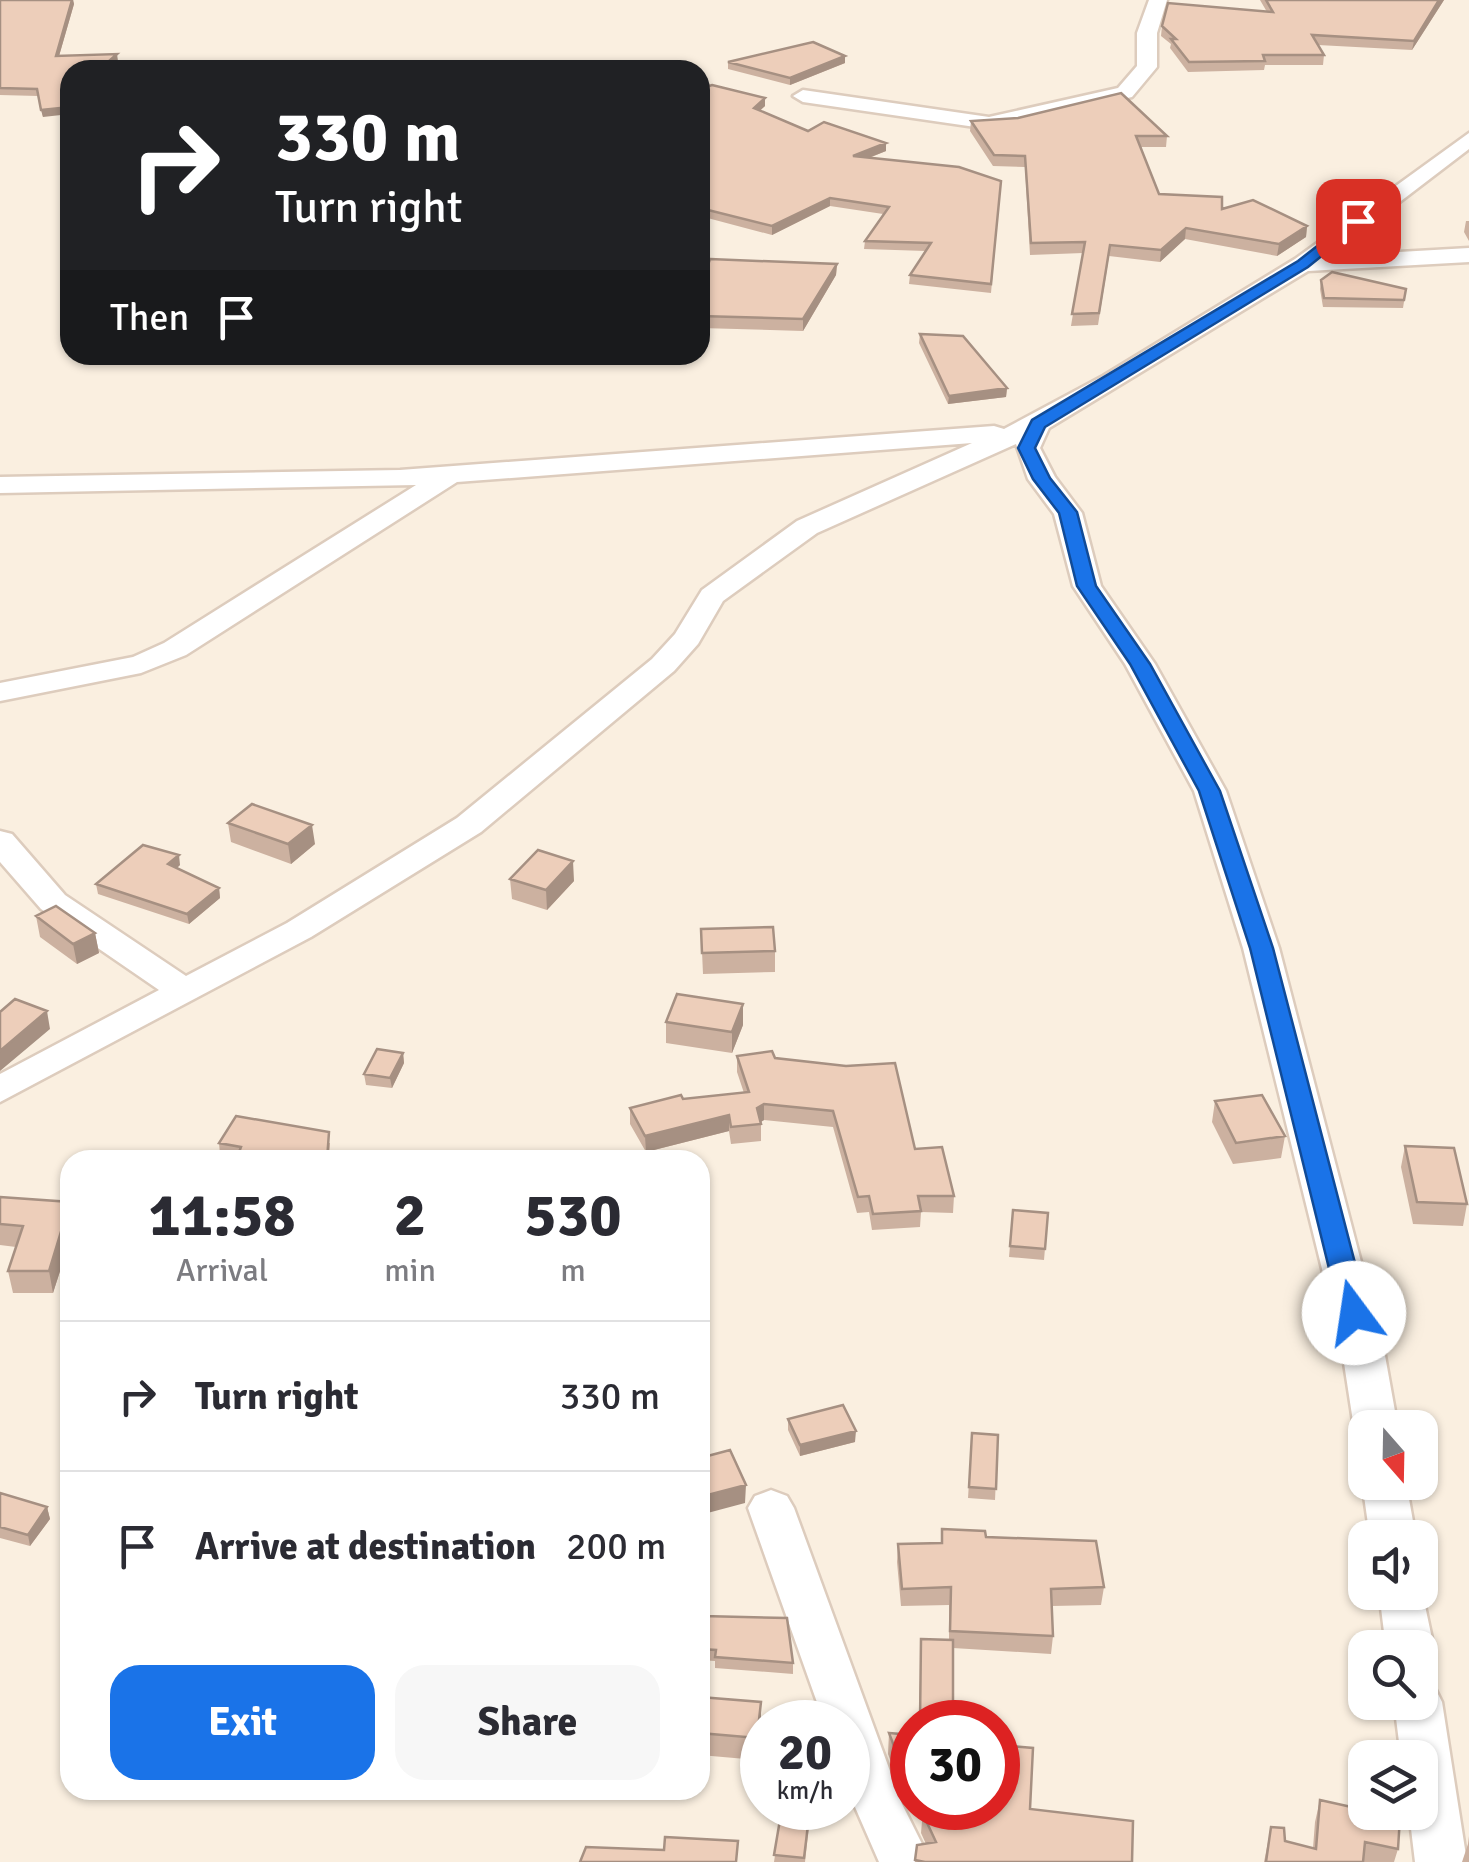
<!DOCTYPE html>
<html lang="en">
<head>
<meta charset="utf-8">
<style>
  :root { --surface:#fff; --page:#f7f7f7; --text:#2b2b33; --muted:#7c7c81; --line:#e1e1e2; --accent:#1a73e8 }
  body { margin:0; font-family:Signika,sans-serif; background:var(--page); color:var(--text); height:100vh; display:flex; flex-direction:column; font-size:38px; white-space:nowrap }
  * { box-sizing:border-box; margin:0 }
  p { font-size:32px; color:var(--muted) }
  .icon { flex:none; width:55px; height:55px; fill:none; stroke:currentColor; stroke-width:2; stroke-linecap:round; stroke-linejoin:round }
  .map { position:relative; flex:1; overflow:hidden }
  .side { position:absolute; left:60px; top:1150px; width:650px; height:650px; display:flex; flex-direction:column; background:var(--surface); border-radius:30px; box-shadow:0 2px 8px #0004 }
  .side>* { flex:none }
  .guide { position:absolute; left:60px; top:60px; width:650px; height:305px; border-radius:30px; box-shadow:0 2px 8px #0004; background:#202124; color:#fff; overflow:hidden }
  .needle { width:65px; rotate:160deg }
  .controls { position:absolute; left:1348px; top:1410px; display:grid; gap:20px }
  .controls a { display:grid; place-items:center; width:90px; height:90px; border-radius:20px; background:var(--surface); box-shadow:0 2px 8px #0004; font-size:50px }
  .speed { position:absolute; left:740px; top:1700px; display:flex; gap:20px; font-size:50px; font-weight:700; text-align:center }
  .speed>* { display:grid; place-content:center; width:130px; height:130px; border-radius:50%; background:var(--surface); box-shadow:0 2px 8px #0004; line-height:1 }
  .speed small { font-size:25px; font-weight:400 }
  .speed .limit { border:15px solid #d22; background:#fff; color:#111 }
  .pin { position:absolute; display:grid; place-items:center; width:85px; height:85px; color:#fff; margin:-42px; border-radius:20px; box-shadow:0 5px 15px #0006 }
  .me { position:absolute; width:110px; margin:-55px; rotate:346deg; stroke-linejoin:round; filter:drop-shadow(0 0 8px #0008) }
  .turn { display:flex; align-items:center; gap:35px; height:210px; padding:0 50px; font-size:45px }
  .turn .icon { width:130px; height:130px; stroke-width:2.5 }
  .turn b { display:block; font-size:70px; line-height:85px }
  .then { display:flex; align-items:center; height:95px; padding:0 50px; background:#0003; gap:20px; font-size:38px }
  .eta { display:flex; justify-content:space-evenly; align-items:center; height:170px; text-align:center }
  .eta b { font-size:60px; font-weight:700; line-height:70px }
  .button { display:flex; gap:20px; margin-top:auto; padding:20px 50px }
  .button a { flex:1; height:115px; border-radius:30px; background:var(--accent); color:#fff; font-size:40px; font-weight:700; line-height:115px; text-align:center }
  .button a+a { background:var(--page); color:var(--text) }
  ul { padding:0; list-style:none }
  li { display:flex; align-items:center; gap:30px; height:150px; padding:0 50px; border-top:2px solid var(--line) }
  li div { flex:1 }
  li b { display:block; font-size:38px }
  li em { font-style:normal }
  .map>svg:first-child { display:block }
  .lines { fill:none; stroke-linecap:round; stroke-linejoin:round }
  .minor-casing { stroke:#ddccbd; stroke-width:5 }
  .minor { fill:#fff; fill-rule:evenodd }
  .wall { fill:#ccb1a0 }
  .shaded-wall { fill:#a69082 }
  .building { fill:#edceba; stroke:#a69082; stroke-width:2.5 }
  .route { fill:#1a73e8; stroke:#114b97; stroke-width:2.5 }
</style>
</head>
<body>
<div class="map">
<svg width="1469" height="1862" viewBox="0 0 1469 1862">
  <rect width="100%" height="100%" fill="#faefe0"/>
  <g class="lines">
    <!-- minor casing -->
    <g class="minor-casing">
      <path id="minor" d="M1149 0H1167L1157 33V67L1132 97 989 129 803 102 793 96 803 90 989 117 1118 88 1137 66V33Z
        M1469 133V149L1329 256 1469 248V262L1308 271 1049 428 1040 448 1055 477 1082 513 1101 586 1155 664 1226 791 1279 948 1384 1350 1398 1428H1365V1441L1354 1428 1342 1350 1243 948 1194 791 1125 664 1073 586 1054 514 1028 479 1016 444 817 533 723 601 698 644 674 671 481 832 311 937 0 1102V1074L159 990 41 909 0 862V831L12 834 65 895 186 976 287 923 457 818 652 659 675 634 702 590 797 521 972 443 457 482 186 655 141 673 0 701V683L133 657 164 643 416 485 0 493V477L400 470 994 426 1004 429 1103 376 1295 259Z
        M1365 1476V1482H1406L1416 1538H1370L1362 1482Z
        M771 1490 787 1496 794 1508 902 1804 931 1862H879L848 1791V1722H824L748 1508 755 1496Z
        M1420 1582 1434 1648 1427 1662 1420 1664V1648H1386L1379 1592H1420Z
        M1420 1682 1435 1688 1442 1702 1467 1862H1415L1409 1812H1420V1758H1401L1394 1702H1420Z"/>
    </g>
    <!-- minor -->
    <use href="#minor" class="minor"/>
  </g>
  <!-- wall -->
  <path class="wall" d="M0 0H73L74 4 59 56 118 61 108 70H70L43 117 38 96 0 95Z
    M1260 0H1444L1412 50 1318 45 1324 55 1323 65H1265L1264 70 1188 72 1170 48 1171 44 1161 36 1162 26 1267 12Z
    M728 62 845 63 790 85 728 69Z
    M700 89 765 106 760 110 808 131 886 151 869 158 1001 181 991 293 909 284 910 275 926 251 864 249 865 241 883 214 830 206 772 235 700 216Z
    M971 121 1167 136 1166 147H1141L1159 194 1307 226 1306 237 1277 256 1185 239 1160 262 1109 256 1098 325 1071 326 1083 253 1030 255 1025 167 993 166 970 131Z
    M1466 221H1469V241L1464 232Z
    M700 264H837L836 275 803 331 700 328Z
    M1321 280 1406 289 1403 308 1323 307 1320 289Z
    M920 334 1007 388 1006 397 948 404 919 343Z
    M228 823 315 844 291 864 231 842Z
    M180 865 177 868 219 888 220 898 189 924 98 894 96 884Z
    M510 879 574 881 547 910 512 899Z
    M36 916 95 933 99 953 77 964 40 937Z
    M701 929 775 951V972L703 974Z
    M666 1022 743 1025 732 1053 666 1043Z
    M403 1053 404 1063 392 1088 366 1085 364 1074Z
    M737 1056 775 1058 915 1149 954 1196 953 1213 921 1212 920 1227 872 1230 869 1212 857 1213 833 1127 764 1120 761 1122V1141L731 1144 729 1131 646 1152 630 1124V1108L683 1099 744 1093 737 1072Z
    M1215 1101 1285 1136 1281 1158 1233 1164 1212 1122Z
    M219 1143H330L329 1160H236L237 1157 220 1154Z
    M1405 1146 1467 1204 1463 1226 1413 1224 1401 1167Z
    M0 1197 70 1202V1241V1240L53 1293H13L8 1271 16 1247 0 1245Z
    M1013 1210 1048 1213 1044 1260 1009 1257Z
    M788 1419 855 1442 800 1456 788 1430Z
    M972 1433 998 1435 995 1500 968 1498Z
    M0 1493 47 1507 50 1519 30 1546 0 1538Z
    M942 1529 986 1537 1104 1587 1101 1605 1052 1606 1053 1636 1051 1654 953 1648V1722H919L921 1639 949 1640V1605L901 1606 897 1562 898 1544 941 1543Z
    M700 1610 703 1616 793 1663V1674L715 1668V1661L700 1660Z
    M700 1697 761 1724 757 1760 700 1755Z
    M889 1733 912 1735V1808L1030 1809 1132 1862H915L917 1845 926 1844 921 1833 923 1810 909 1809 888 1754Z
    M1320 1800 1398 1849 1394 1862H1264L1271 1827 1285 1841 1313 1848 1315 1822Z
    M782 1808H811L805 1862H774Z
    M1469 1836V1862H1462L1468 1844Z"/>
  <!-- shaded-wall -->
  <path class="shaded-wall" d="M72 0H73L74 4 57 63 56 56Z
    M1439 0H1444L1412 50 1414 41Z
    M117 54 118 61 108 70H99Z
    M845 56V63L790 85V78Z
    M765 98V106L754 116V108Z
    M70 107V114L43 117 41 110Z
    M886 143V151L853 164V156Z
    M830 198V206L772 235V226Z
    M1307 226 1306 237 1277 256 1279 244Z
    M1186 228 1185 239 1160 262 1161 250Z
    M837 264 836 275 803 331V319Z
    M1007 388 1006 397 948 404 949 396Z
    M312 825 315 844 291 864 288 844Z
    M179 855 180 865 170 874 168 864Z
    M573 861 574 881 547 910 546 890Z
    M219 888 220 898 189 924 187 914Z
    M95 933 99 953 77 964 73 944Z
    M743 1004V1025L732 1053V1032Z
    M47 1011 50 1029 0 1071V1051Z
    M403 1053 404 1063 392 1088 390 1078Z
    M764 1104V1120L757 1124V1108Z
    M729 1115V1131L646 1152 645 1136Z
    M70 1203V1234L68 1233 70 1240 53 1293 49 1271Z
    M856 1431 855 1442 800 1456V1445Z
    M746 1485 745 1503 700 1515V1497Z
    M47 1507 50 1519 30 1546 28 1535Z
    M761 1702V1724L757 1760V1738Z"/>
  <!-- building -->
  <path class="building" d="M0 0H72L56 56 117 54 99 70H70V107L41 110 37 89 0 88Z
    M1266 0H1439L1414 41 1312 35 1324 55H1263L1265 61 1189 62 1171 39H1176L1162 26 1168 3 1273 12Z
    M813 42 845 56 790 78 728 62Z
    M712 85 765 98 754 108 808 131 824 122 886 143 853 156 959 167 1001 181 991 284 910 275 931 243 865 241 889 207 830 198 772 226 700 208V89Z
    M1121 93 1167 136H1136L1159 194 1222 197V209L1253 200 1307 226 1279 244 1186 228 1161 250 1110 245 1099 313 1072 314 1085 242 1031 243 1025 156 994 155 971 121 1018 118Z
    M710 259 837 264 803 319 700 316V264L708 265Z
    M1332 272 1406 289 1404 300 1324 298 1321 280Z
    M920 334 963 336 1007 388 949 396Z
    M252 804 312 825 288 844 228 823Z
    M143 845 179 855 168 864 219 888 187 914 96 884Z
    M538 850 573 861 546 890 510 879Z
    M56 906 95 933 73 944 36 916Z
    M773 927 775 951 702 953 701 929Z
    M677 994 743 1004 732 1032 666 1022Z
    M15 999 47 1011 0 1051V1012Z
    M377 1049 403 1053 390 1078 364 1074Z
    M772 1051 775 1058 846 1066 895 1063 915 1149 942 1147 954 1196H918L921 1211 873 1214 869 1196 858 1197 833 1111 764 1104 757 1108 761 1124 731 1127 729 1115 645 1136 630 1108 681 1095 683 1099 749 1092 737 1056Z
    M1262 1095 1285 1136 1236 1143 1215 1101Z
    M236 1116 329 1132 327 1160H236L241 1147 219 1143Z
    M1405 1146 1454 1148 1467 1204 1417 1202Z
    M0 1197 70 1202 49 1271H8L23 1226 0 1224Z
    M1013 1210 1048 1213 1045 1249 1010 1246Z
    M843 1405 856 1431 800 1445 788 1419Z
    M972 1433 998 1435 996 1489 969 1487Z
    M730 1450 746 1485 700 1497V1458Z
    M0 1493 47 1507 28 1535 0 1527Z
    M942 1529 985 1531 986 1537 1096 1541 1104 1587 1051 1589 1053 1636 950 1631 951 1587 902 1589 898 1544 942 1543Z
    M700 1610 703 1611V1616L787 1618 793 1663 715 1657 716 1650 700 1649Z
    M921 1639 953 1640V1722H920Z
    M700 1697 761 1702 757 1738 700 1733Z
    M889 1733 912 1735V1788H910Z
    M998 1745 1033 1748 1030 1809 1133 1821 1132 1862H925L915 1860 917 1845 936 1842 922 1812 923 1808H998Z
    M1320 1800 1365 1810V1812H1379L1400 1817 1398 1849 1365 1842 1363 1862H1266L1271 1827 1284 1828 1285 1841 1316 1849Z
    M782 1808H810L804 1858 774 1855Z
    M665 1837 738 1841 736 1862H580L586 1847 664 1850Z"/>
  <!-- route -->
  <path class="route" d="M1353 218 1365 221 1308 267 1045 427 1035 448 1050 478 1077 512 1096 586 1150 664 1220 791 1273 948 1368 1313 1354 1323 1340 1313 1250 948 1199 791 1130 664 1077 586 1059 513 1033 479 1018 448 1032 420 1298 261Z"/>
</svg>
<div class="controls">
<a><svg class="needle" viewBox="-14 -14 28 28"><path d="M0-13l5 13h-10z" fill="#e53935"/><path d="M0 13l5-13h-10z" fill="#7c7c81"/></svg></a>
<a><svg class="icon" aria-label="sound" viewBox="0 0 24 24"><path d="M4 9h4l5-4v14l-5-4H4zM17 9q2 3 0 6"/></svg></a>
<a><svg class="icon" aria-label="search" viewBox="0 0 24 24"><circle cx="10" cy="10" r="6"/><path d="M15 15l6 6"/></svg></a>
<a><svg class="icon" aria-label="layers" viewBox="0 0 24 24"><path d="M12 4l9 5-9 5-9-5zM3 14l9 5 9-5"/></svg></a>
</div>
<div class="speed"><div>20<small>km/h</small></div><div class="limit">30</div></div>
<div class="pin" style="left:1358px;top:221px;background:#d93025"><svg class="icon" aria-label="arrive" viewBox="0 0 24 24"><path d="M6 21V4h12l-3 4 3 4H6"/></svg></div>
<svg class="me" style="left:1354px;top:1313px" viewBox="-20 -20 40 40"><circle r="19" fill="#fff"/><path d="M0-13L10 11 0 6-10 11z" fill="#1a73e8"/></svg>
<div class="guide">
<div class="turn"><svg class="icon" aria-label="right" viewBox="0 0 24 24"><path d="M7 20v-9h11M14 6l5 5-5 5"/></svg><div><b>330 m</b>Turn right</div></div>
<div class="then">Then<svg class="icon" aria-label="arrive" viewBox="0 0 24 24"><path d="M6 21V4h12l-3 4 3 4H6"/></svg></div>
</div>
<section class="side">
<div class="eta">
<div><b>11:58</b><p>Arrival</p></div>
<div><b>2</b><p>min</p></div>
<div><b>530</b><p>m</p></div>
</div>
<ul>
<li><svg class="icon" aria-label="right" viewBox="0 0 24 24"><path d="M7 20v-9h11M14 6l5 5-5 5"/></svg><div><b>Turn right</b></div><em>330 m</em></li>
<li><svg class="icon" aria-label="arrive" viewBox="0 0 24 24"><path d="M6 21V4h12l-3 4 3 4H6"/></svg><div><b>Arrive at destination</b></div><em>200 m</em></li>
</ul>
<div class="button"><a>Exit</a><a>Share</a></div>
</section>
</div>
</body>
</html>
